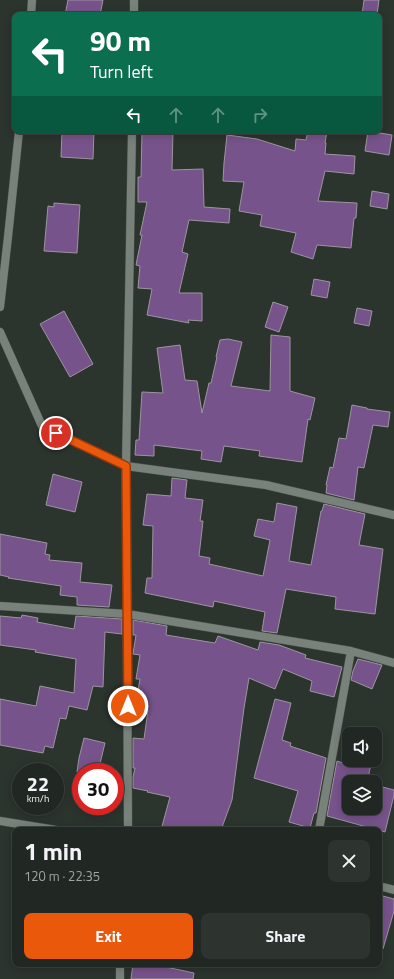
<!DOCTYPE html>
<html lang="en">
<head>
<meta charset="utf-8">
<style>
  :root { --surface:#212722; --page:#2d332f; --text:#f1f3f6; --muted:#a2a5a5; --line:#3e4440; --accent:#ea580c }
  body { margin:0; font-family:"Titillium Web",sans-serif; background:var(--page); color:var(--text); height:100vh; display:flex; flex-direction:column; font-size:15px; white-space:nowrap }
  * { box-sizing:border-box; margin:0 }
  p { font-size:13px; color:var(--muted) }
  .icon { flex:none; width:22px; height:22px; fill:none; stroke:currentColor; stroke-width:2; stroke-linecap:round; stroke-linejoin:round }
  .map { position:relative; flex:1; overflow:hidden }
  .side { position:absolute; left:12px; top:827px; width:370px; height:140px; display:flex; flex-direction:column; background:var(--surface); border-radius:8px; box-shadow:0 2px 10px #0003,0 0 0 1px var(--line) }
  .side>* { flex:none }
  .hud { position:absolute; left:12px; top:12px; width:370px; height:122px; border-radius:8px; box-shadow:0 2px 10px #0003,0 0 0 1px var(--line); background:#0b6e4f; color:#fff; overflow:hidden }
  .buttons { position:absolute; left:342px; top:727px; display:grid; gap:8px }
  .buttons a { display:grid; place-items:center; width:40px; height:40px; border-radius:8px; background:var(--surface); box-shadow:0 2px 10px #0003,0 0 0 1px var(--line); font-size:20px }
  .speed { position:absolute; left:12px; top:763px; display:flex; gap:8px; font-size:20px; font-weight:700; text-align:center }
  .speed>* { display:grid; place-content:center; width:52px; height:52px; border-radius:50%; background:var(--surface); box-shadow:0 2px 10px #0003,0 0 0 1px var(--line); line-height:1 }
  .speed small { font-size:10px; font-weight:400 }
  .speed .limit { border:6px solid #d22; background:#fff; color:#111 }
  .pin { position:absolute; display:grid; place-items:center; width:34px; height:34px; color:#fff; margin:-17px; border:2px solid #fff; border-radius:50%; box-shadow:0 1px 4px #0007 }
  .me { position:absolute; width:44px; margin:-22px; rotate:0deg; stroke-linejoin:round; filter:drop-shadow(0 0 3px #0008) }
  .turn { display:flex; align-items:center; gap:14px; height:84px; padding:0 12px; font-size:18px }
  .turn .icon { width:52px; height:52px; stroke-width:2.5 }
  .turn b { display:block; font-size:28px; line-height:34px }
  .lanes { display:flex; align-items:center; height:38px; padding:0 12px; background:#0003; justify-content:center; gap:20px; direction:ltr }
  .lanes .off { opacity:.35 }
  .round { display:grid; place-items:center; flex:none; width:42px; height:42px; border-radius:8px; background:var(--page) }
  .head { display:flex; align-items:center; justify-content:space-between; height:68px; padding:0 12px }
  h1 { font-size:24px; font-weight:700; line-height:30px }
  .primary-button { display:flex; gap:8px; margin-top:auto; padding:8px 12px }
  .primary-button a { flex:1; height:46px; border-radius:8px; background:var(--accent); color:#fff; font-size:16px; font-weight:700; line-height:46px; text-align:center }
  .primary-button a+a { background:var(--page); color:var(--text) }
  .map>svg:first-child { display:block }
  .building { fill:#77538b; stroke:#9c959f }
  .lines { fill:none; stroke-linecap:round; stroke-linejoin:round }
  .street-casing { stroke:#49504a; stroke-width:9 }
  .street { stroke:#78817a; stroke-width:8 }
  .route-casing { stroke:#983908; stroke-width:10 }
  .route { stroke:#ea580c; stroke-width:7 }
</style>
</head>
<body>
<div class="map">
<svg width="394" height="979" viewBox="0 0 394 979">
  <rect width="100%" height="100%" fill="#2c342e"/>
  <!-- building -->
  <path class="building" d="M68 0H103L100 15H65Z
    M364 0H379L377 15H362Z
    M62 131H94L93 159 61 157Z
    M142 131H173L172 170 203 169 204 207 230 209 229 223 189 220 182 252 188 254 179 293H202V321L188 320 189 323 147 315 152 289 138 288 140 266 136 265 142 235H140L147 202H138V177H141Z
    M308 131H327L325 143H326L325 154 355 156 354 174 325 171 318 201 357 203 356 218H354L351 248 317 245 313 259 291 252 296 233 260 226 262 215 239 211 244 182 223 181 224 163 227 135 257 139 295 151 296 139 306 140Z
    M368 131 392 135 389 155 365 151Z
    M372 191 389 194 387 209 370 206Z
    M54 203 80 205 77 253 44 251 48 206 54 207Z
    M314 279 330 282 327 298 311 295Z
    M273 302 288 307 279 332 265 327Z
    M357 308 372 311 369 326 354 323Z
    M64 311 93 364 70 377 40 324Z
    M271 335 290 337V391L315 398 310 420 308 419 302 462 259 456 260 451 224 446 221 462 201 459 202 451 154 445V456L135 455 136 440H139L142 392 163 393 157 348 180 345 185 380 197 381 202 413 209 383H211L217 357H216L220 340 228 339 242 342 231 386 270 391Z
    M352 405 367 408V409L390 412 388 427 373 425 364 468 358 467 354 500 326 493 327 485H326L330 467 333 468 339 438 346 439Z
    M53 474 82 482 75 512 46 505Z
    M172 478 187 480 185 498 203 500 200 521H203L199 556 210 558 209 564 263 576 270 540 254 536 258 519 274 522 277 503 297 507 289 561 311 565 321 511H322L324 504 365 514 359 545 383 549 375 614 335 609 336 597 286 589 277 633 262 631 265 612 214 601 213 607 145 593 147 578H152L153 526 143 525 147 494 171 496Z
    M0 534 47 543 45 554 50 555 49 560 82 563 80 582 112 585 109 607 77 605V597L60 595 61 586 8 578 9 577 0 575Z
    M22 615 38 618 37 622 74 629 76 616 122 619V634L105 632 103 687 93 686 87 710 69 706 66 719 60 718 53 748 45 746 43 753 0 745V699L36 706 40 686 74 693 76 659 35 652 36 650 0 645V616L21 618Z
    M133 620 167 626 166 635 215 643 218 636 258 650 260 642 279 645 306 655 305 658 342 667 334 697 310 691 312 681 283 669 275 689 249 678 244 708 232 800 221 830H161L170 797 147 792 148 791 133 788V777L135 768H133V738L144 739 148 710 135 707 140 679H136L140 655 133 654 136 635H133Z
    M358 659 382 665 372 689 351 680 353 671Z
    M275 699 291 703 282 740 291 743 290 746 326 758 316 813H314L310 828 289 822 298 791 254 778Z
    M84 738 105 743 98 772H77L79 758Z
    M344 760H372L367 782H349V808H375V785L394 790V795L385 832 327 816 337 761 343 763Z
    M379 895 394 899V911L383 949 379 948Z
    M133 964H161V966L194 973 193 979H131Z"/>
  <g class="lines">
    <!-- street casing -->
    <g class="street-casing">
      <path id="street" d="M31 15 32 0
        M134 15V0
        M0 307 8 237 19 131
        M0 332 42 426 126 466 266 485 394 515
        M0 606 127 614 351 651 394 663
        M0 821 56 830
        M128 830 127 614 126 466 132 131
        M319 830 351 651
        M379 886 394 890
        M120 979V964"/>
    </g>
    <!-- street -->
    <use href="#street" class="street"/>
  </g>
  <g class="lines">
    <!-- route casing -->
    <g class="route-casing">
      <path id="route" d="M56 433 126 466 128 706"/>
    </g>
    <!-- route -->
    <use href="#route" class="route"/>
  </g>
</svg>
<div class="buttons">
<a><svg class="icon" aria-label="sound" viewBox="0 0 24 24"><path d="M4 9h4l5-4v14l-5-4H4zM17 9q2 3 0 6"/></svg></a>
<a><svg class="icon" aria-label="layers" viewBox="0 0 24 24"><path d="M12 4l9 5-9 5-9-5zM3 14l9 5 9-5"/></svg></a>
</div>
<div class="speed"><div>22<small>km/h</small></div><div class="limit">30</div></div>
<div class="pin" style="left:56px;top:433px;background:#d93025"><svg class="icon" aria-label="arrive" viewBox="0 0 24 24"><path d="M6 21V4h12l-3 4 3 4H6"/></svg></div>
<svg class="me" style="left:128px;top:706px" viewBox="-20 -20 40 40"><circle r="17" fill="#ea580c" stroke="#fff" stroke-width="3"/><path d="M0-11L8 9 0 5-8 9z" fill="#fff"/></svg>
<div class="hud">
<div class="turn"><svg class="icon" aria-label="left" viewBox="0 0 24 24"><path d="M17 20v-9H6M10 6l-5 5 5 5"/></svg><div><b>90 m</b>Turn left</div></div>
<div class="lanes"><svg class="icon" aria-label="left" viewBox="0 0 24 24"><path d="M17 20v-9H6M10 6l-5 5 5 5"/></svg><svg class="icon off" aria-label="ahead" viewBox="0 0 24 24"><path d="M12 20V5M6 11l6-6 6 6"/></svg><svg class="icon off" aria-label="ahead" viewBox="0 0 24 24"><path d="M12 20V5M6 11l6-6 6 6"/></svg><svg class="icon off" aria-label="right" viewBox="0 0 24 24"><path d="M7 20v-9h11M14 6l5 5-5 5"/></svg></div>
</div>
<section class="side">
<div class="head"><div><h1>1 min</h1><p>120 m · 22:35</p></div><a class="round"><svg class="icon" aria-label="close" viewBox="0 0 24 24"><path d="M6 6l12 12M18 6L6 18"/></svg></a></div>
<div class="primary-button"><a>Exit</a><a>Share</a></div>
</section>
</div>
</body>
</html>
